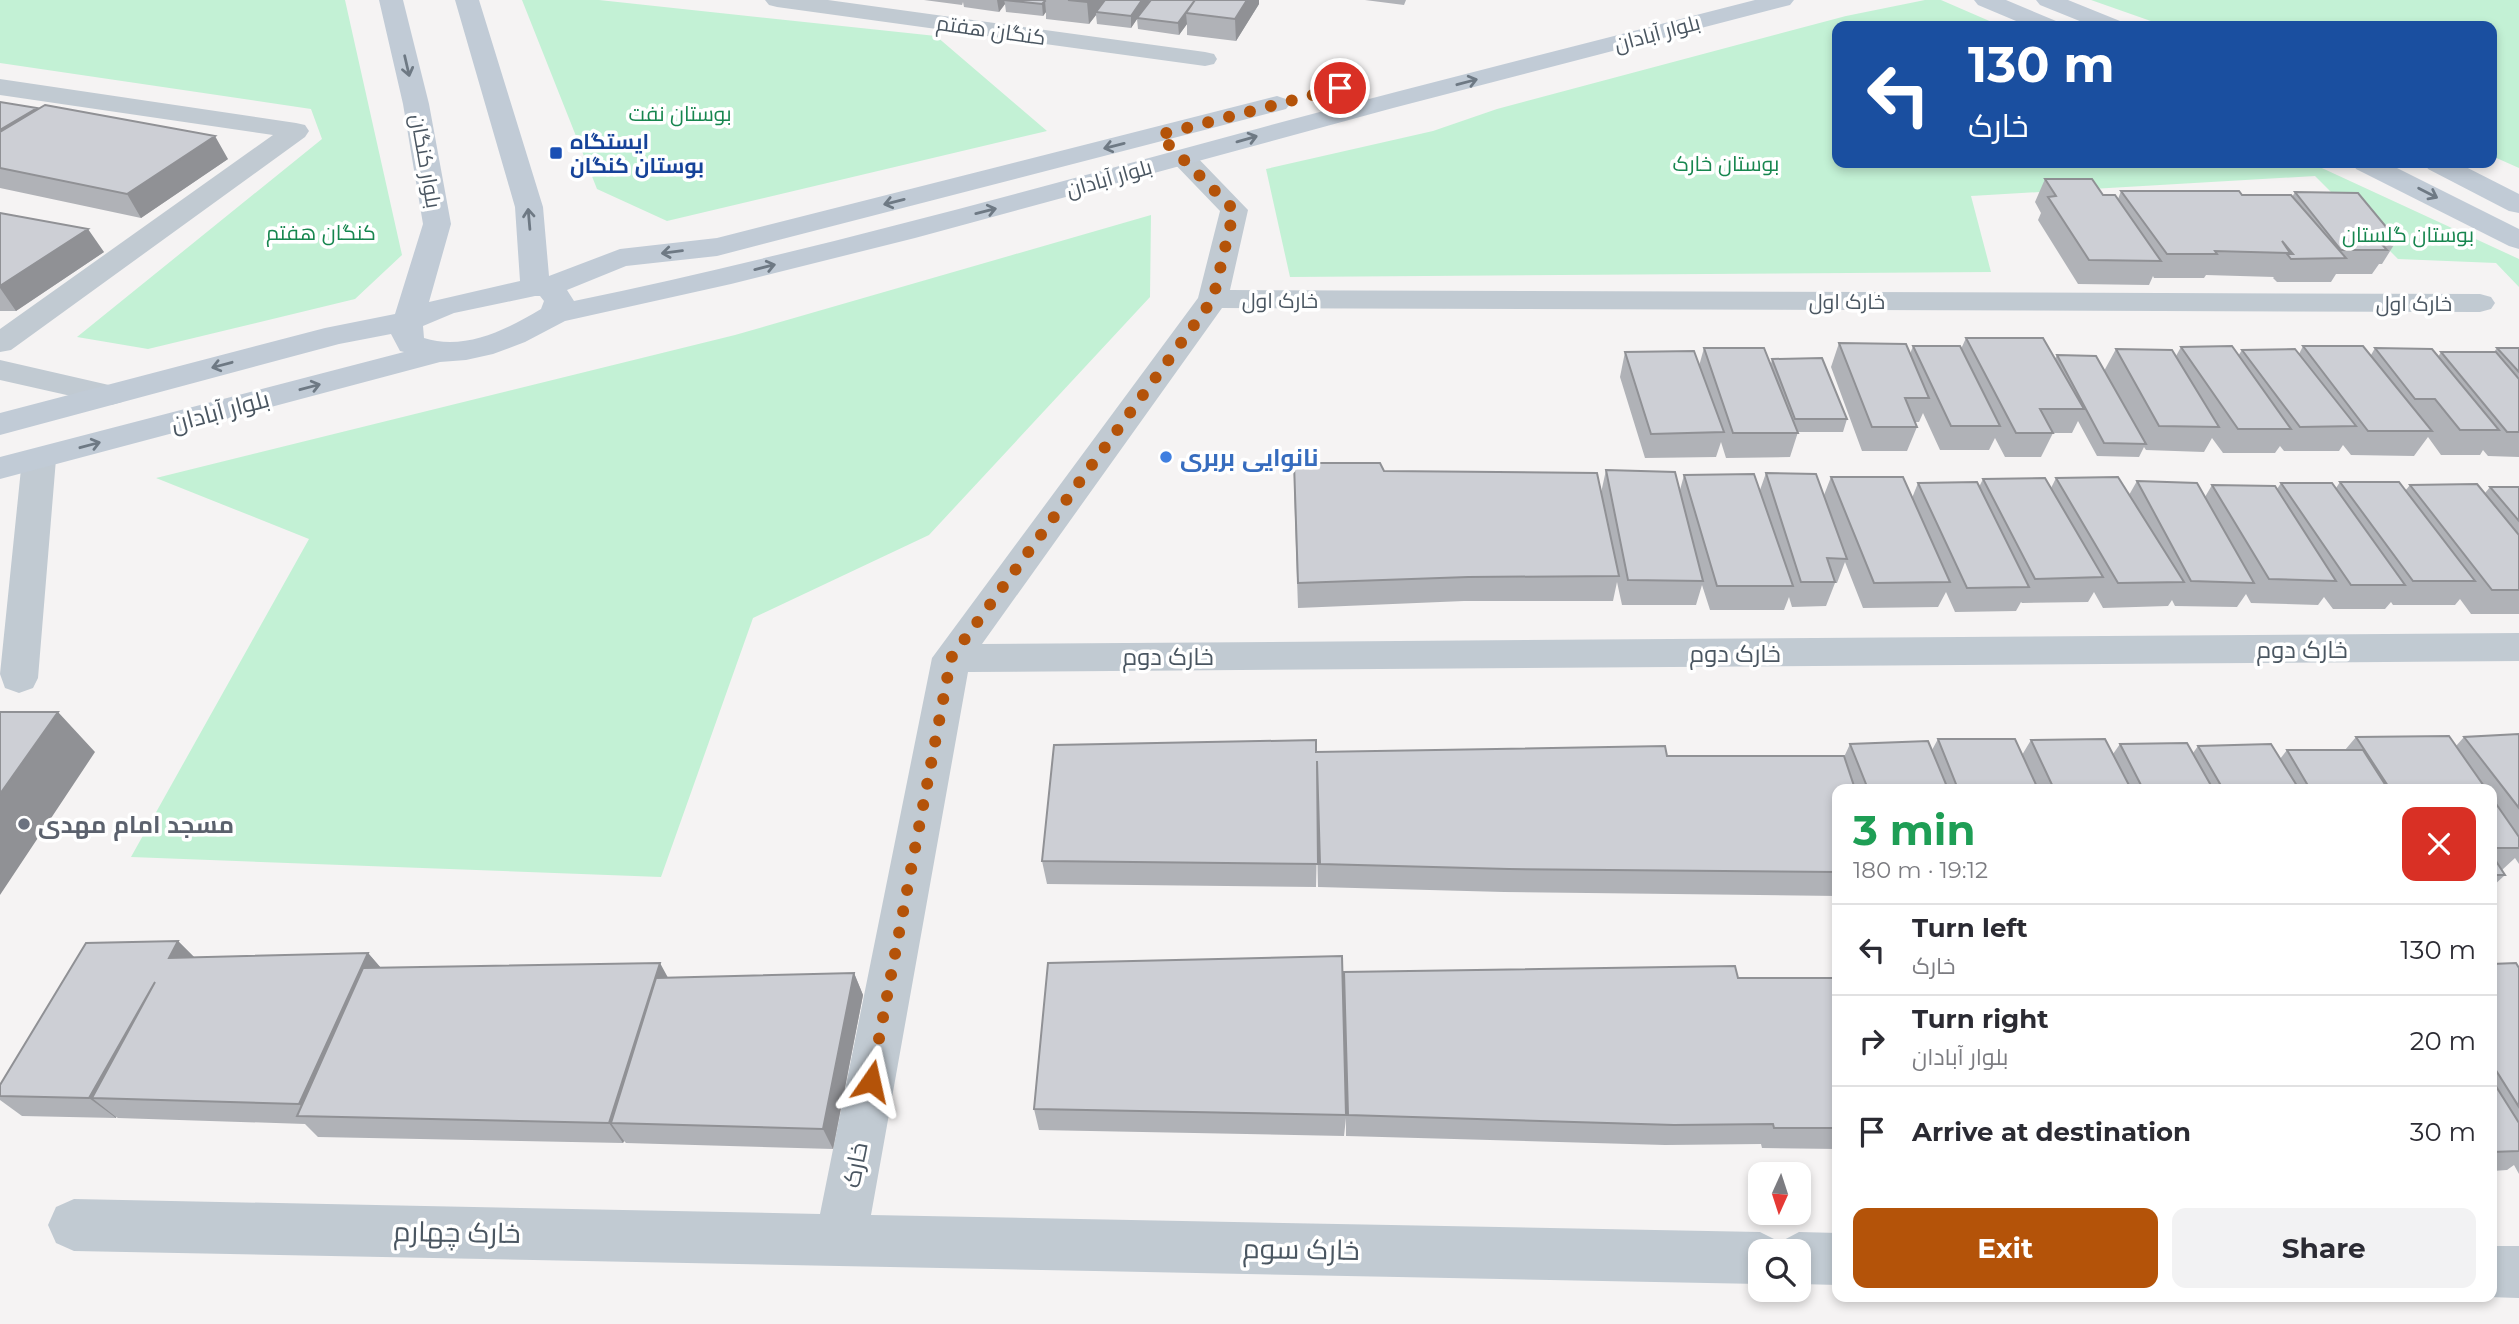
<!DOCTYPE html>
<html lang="en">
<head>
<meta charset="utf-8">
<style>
  :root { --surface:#fff; --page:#f2f2f3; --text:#2b2b33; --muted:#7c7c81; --line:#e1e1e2; --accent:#b45309 }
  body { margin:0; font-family:Montserrat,Cairo,sans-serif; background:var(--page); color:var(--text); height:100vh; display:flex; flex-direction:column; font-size:26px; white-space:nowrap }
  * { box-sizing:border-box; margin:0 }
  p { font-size:23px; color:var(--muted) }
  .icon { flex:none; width:38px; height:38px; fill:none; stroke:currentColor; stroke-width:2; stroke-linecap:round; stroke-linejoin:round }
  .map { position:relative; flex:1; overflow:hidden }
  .side { position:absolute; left:1832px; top:784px; width:665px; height:518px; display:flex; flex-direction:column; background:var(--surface); border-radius:14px; box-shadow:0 4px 10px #0003 }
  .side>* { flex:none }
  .top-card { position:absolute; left:1832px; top:21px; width:665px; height:147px; border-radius:14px; box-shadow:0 4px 10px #0003; background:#1a4fa0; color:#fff; overflow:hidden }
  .needle { width:46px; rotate:183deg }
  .fabs { position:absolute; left:1748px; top:1162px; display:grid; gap:14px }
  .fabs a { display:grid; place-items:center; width:63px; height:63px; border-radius:14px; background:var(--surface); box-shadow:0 4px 10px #0003; font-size:35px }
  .pin { position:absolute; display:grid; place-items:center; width:60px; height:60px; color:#fff; margin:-30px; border:4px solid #fff; border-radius:50%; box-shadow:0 2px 7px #0007 }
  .me { position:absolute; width:77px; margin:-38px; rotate:11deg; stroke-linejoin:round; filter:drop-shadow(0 0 5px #0008) }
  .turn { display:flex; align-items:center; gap:24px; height:147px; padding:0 21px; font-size:32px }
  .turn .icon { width:91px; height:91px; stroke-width:2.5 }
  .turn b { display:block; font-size:49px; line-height:60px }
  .round { display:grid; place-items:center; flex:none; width:74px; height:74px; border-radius:14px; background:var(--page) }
  .headline { display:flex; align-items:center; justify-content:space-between; height:119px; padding:0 21px }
  h1 { font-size:42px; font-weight:700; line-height:52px; color:#1e9e55 }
  .button { display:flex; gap:14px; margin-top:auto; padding:14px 21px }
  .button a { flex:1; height:80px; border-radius:14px; background:var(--accent); color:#fff; font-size:28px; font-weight:700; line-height:80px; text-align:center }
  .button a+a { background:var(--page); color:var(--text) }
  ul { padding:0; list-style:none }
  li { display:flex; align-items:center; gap:21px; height:91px; padding:0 21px; border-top:2px solid var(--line) }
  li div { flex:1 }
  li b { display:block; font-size:26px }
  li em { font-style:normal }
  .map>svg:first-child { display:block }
  .green { fill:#c3f1d5 }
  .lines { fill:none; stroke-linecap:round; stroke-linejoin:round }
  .street { fill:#c1cad2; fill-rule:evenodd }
  .secondary { fill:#c1cbd6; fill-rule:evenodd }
  .wall { fill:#b0b2b7 }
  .shaded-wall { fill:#909195 }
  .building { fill:#cdcfd5; stroke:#909195; stroke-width:2 }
  .oneway { stroke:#6e7984 }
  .route { stroke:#b45309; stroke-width:12; stroke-dasharray:0 21.6 }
  .transit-dot { fill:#1a4fb4; stroke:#fff; stroke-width:2.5 }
  .shop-dot { fill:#3f7fe0; stroke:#fff; stroke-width:2.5 }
  .worship-dot { fill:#6b7280; stroke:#fff; stroke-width:2.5 }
  .labels { text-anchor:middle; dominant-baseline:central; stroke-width:7; stroke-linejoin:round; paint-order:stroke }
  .far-street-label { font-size:21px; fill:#4a5661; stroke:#fff }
  .far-park-label { font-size:21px; fill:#17864f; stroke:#fff }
  .far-transit-label { font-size:21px; font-weight:bold; fill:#164399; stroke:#fff; text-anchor:start }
  .street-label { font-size:24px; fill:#4a5661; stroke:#fff }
  .shop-label { font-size:24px; font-weight:bold; fill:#366cbe; stroke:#fff; text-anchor:start }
  .worship-label { font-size:24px; font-weight:bold; fill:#5b616d; stroke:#fff; text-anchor:start }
  .near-street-label { font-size:28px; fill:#4a5661; stroke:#fff }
</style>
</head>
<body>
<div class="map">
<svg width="2519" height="1324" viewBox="0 0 2519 1324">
  <rect width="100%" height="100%" fill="#f5f3f3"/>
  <!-- green -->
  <path class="green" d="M0 0H345L402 255 355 299 148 349 77 337 322 139 311 109 0 63Z
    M522 0H599L936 36 1047 131 667 221 597 189Z
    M1925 0H1941L2001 26H1838V163H2311L2519 259V287L2496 263 2398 259 2315 176 1971 196 1991 272 1290 277 1266 169 1433 131 1497 109 1846 16Z
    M2091 0H2519V168L2492 156V26H2165Z
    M1151 215 1150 297 929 535 753 618 661 877 131 857 309 539 156 478 735 335Z"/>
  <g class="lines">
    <!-- street -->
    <path class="street" d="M765 0H828L1205 52 1214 54 1217 59 1214 64 1205 66 777 7 769 5Z
      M0 79 296 123 305 125 309 131 305 137 11 350 0 352V329L273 135 0 95Z
      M1182 150 1192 152 1248 210 1230 290 2480 294 2491 297 2495 303 2491 309 2480 312 1222 308 982 644 2519 633V661L968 672 871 1215 1760 1232 1780 1242 1799 1232 1838 1233V1285L1799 1284V1251H1760V1284L74 1251 56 1243 48 1225 56 1207 74 1199 820 1214 932 658 1198 298 1220 211 1169 158 1172 152Z
      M0 360 122 388 127 395 122 402 111 405 0 380Z
      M39 448 51 451 56 459 38 678 33 688 19 693 5 688 0 674 22 459 27 451Z
      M2492 1246H2519V1298L2488 1297H2492Z"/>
    <!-- secondary -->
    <path class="secondary" d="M379 0H403L429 104 451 224 429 302 520 281 515 207 455 0H479L543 207 549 276 620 249 717 238 1277 96 1286 99 1290 104 1286 109 717 256 626 266 567 290 574 301C800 254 1022 192 1245 132 1414 86 1585 44 1755 0H1794L1790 5 1393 108 915 238 731 284 565 321 525 342 493 354 466 360 440 362 0 479V457L404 352 400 351 391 334 339 344 0 435V413L325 328 395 314 423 224 403 104ZM535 296H540L544 301 541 309C506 330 464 351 424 338L423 326 454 313Z
      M1974 0H2006L2056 21 2060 26H2028L1978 5Z
      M2036 0H2068L2120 21 2124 26H2092L2040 5Z
      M2353 163H2387L2519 229V249L2509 246 2356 169Z
      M2425 163H2458L2519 194V213L2509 211 2428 169Z"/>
  </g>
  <!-- wall -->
  <path class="wall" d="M924 0H1259V4L1236 41 1187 35V24L1179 35 1138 29 1137 19 1131 28 1097 24 1096 15 1089 24 1046 19V12L1043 16 1006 12 1005 4 999 12 964 7 963 2 962 5Z
    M1365 0H1406L1404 5Z
    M0 102 38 110 228 159 141 218 0 188Z
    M2045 179 2118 199 2121 191 2292 197 2295 192 2397 240 2382 264H2379L2372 274H2336L2331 282H2277L2273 278 2274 277 2206 275 2204 278H2154L2153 276 2149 285 2078 284 2038 220 2041 213 2035 202Z
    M0 213 104 252 16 311H0Z
    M1966 338 2055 359 2057 355 2104 371 2116 349 2176 356 2181 347 2238 356 2242 350 2299 354 2303 346 2371 355 2375 348 2438 357 2441 352H2494L2497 348H2519V457L2488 456 2483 450 2480 455H2441L2428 437 2414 456 2351 455 2343 445 2339 451H2284L2280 446 2275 453H2223L2212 438 2204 452 2146 450 2144 447 2139 457 2097 456 2078 421 2072 433H2053L2041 457H2005L1995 438 1989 450H1940L1923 413 1919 422H1915L1917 427 1907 451H1862L1831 367 1839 343 1910 354 1913 346 1961 349Z
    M1704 348 1771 364 1772 359 1847 419 1843 432H1798L1790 457 1726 458 1721 442 1716 457 1645 458 1620 377 1625 352 1699 366Z
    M1294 463 1601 493 1606 470 1680 490 1684 475 1760 490 1766 473 1824 495 1831 477 1912 498 1918 483 1979 487 1983 479 2051 488 2056 478 2129 495 2137 481 2205 497 2212 485 2277 489 2281 483 2336 488 2340 482 2405 491 2410 485 2485 493 2490 487H2519V614H2471L2460 599 2455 605H2393L2391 602 2385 609H2333L2324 597 2318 605 2251 603 2246 594 2237 607 2175 606 2172 600 2168 606 2103 608 2094 592 2088 602 2022 603 2021 602 2016 611 1955 612 1946 592 1938 607 1863 608 1845 562 1837 583H1835L1826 606 1792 607 1789 597 1784 610H1710L1702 585 1696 605H1622L1617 582 1613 601H1464L1298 608 1294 488Z
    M2519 734V864L2515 858 2502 870 2505 875 2492 887V789H1838V896L1504 892 1318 887 1317 843 1316 887 1047 884 1042 861 1316 752 1844 757 1850 744 1932 750 1938 739 2022 755 2031 740 2113 754 2120 744 2193 753 2198 746 2280 759 2287 750H2345L2356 737 2456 746 2464 737Z
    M178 941 194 957 368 953 381 968 668 978 854 973 863 995 833 1149 626 1143 624 1141 623 1143 318 1137 305 1124 118 1118 116 1117V1118L22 1116 0 1100V1085Z
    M2492 964 2519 968V1174L2514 1165 2507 1170 2492 1171Z
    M1344 972 1738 978H1838V1149L1762 1148 1761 1144 1665 1145 1346 1136V1118L1344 1136 1039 1130 1034 1109 1343 986Z"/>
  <!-- shaded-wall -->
  <path class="shaded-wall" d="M997 0H1008H1004L1005 4 999 12Z
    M1089 0H1107L1096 12V15L1089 24 1087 2Z
    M1142 0H1150L1131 28V16Z
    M1195 0 1186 13 1187 24 1179 35 1178 23Z
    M1247 0H1259V4L1236 41 1235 19Z
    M1045 1 1046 12 1043 16 1042 4Z
    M37 108 51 131 0 162V130Z
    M215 136 228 159 141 218 127 194Z
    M88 229 104 252 16 311 0 288V286Z
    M58 712 95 752 0 895V794Z
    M178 941 201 964 169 958Z
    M368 953 387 975 313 1117 299 1104Z
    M660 963 672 985 611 1123 624 1141 623 1143 609 1123Z
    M854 973 863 995 833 1149 823 1129Z
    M155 982 92 1098 116 1117V1118L89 1098Z"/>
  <!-- building -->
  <path class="building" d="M1004 0H1044L1045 1 1042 4Z
    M1068 0H1089L1087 2Z
    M1105 0H1142L1131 16 1096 12Z
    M1151 0H1195L1178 23 1137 18Z
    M1195 0H1247L1235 19 1186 13Z
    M0 102 37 108 0 130Z
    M45 105 215 136 127 194 0 168V132Z
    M2045 179H2092L2103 195H2115L2161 261 2089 260 2048 197 2056 196Z
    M2121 191H2239L2242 195H2291L2346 258 2291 259 2287 254H2293L2282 241 2290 253 2215 251 2217 254H2167Z
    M2295 192 2358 193 2397 240H2378L2387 250H2341Z
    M0 213 88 229 0 286Z
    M1966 338H2043L2084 409H2040L2053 433H2016Z
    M1839 343 1906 344 1929 398H1905L1917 427H1872Z
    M1913 346H1960L2000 426H1951Z
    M2232 346 2291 429H2238L2181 347Z
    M2303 346H2363L2432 431H2368Z
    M1704 348H1764L1798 433H1733Z
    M2375 348 2432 349 2499 430H2460L2435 399H2415Z
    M2497 348H2519V372Z
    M2116 349 2172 350 2219 427 2159 426Z
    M2295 349 2356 426 2300 427 2242 350Z
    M1694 351 1724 432 1651 434 1625 352Z
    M2441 352H2496L2519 379V432H2507Z
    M2057 355 2096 356 2146 444 2104 443Z
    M1822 358 1847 419H1795L1772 359Z
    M1294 463H1380L1384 471 1597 473 1619 576 1468 577 1298 583Z
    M1606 470 1675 472 1703 581 1628 580Z
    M1766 473 1816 474 1847 559 1827 558 1835 582H1801Z
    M1754 474 1793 586H1717L1684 475Z
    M1831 477H1903L1950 582 1874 583Z
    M2118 477 2184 582 2118 583 2056 478Z
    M2045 478 2103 577 2035 579 1983 479Z
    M2137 481 2197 483 2254 583 2191 581Z
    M1977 482 2029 587 1967 588 1918 483Z
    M2340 482H2399L2475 581H2413Z
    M2281 483H2332L2405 585H2351Z
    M2477 484 2519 535V590H2492L2410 485Z
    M2212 485 2275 486 2336 581 2269 579Z
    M2490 487H2519V521Z
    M0 712H58L0 794Z
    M2519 734V808L2464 737Z
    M2449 736 2486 789H2390L2356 737Z
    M1938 739H2015L2038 789H1958Z
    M2105 739 2131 789H2054L2031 740Z
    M1316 740V752L1665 746 1667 756H1844L1855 789H1838V872L1509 869 1320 864 1317 761 1318 864 1042 861 1054 745Z
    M1928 741 1948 789H1868L1850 744Z
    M2187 743 2213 789H2143L2120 744Z
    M2271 744 2299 789H2223L2198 746Z
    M2287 750H2363L2388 789H2310Z
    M2492 798 2519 837V848H2492Z
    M2492 855 2505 875H2492Z
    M178 941 169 958 368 953 299 1104 92 1098 155 982 89 1098 0 1096V1085L86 943Z
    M1342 956 1346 1115 1034 1109 1048 963Z
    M660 963 609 1123 297 1116 363 968Z
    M2516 963 2519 968V1107L2492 1064V964Z
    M1735 966 1738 978H1838V1128H1774L1773 1124 1674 1125 1348 1115 1344 972Z
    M854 973 823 1129 611 1123 656 978Z
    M2492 1080 2519 1123V1151L2492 1152Z"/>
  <!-- one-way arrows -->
  <defs><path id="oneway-shaft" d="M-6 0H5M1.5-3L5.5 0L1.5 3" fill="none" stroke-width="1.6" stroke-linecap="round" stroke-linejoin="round" transform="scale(1.75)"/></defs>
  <g class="oneway">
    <use href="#oneway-shaft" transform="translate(407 66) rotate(77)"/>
    <use href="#oneway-shaft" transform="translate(1467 82) rotate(-15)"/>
    <use href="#oneway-shaft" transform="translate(1247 139) rotate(-16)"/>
    <use href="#oneway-shaft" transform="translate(1114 146) rotate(166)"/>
    <use href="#oneway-shaft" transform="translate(2428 193) rotate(27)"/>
    <use href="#oneway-shaft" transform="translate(894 202) rotate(166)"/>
    <use href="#oneway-shaft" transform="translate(986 211) rotate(-14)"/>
    <use href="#oneway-shaft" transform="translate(529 219) rotate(-95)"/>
    <use href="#oneway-shaft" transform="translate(672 252) rotate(173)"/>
    <use href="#oneway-shaft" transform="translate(765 267) rotate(-14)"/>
    <use href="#oneway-shaft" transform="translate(222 365) rotate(165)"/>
    <use href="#oneway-shaft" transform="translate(310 387) rotate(-15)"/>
    <use href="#oneway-shaft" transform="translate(90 445) rotate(-15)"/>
  </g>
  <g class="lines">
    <!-- route -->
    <path class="route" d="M871 1081 951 658 1213 299 1234 210 1159 135 1340 88"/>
  </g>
  <!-- markers -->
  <rect class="transit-dot" x="549" y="146" width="14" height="14" rx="3.5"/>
  <circle class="shop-dot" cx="1166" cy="457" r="7"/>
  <circle class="worship-dot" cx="24" cy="824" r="7"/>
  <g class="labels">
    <!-- far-street labels -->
    <g class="far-street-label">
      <text transform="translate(991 30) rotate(8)">کنگان هفتم</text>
      <text transform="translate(1657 33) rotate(-15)">بلوار آبادان</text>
      <text transform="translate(426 161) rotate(80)">بلوار کنگان</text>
      <text transform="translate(1109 178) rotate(-16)">بلوار آبادان</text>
      <text x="1280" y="300">خارک اول</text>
      <text x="1847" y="301">خارک اول</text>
      <text x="2414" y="303">خارک اول</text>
    </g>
    <!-- far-park labels -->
    <g class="far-park-label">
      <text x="680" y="113">بوستان نفت</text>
      <text x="1726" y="163">بوستان خارک</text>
      <text x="321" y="232">کنگان هفتم</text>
      <text x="2408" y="234">بوستان گلستان</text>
    </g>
    <!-- far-transit labels -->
    <g class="far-transit-label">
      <text x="570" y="141">ایستگاه<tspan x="570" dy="24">بوستان کنگان</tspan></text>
    </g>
    <!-- street labels -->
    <g class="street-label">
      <text transform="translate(220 411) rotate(-15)">بلوار آبادان</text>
      <text x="2302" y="649">خارک دوم</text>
      <text x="1735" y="653">خارک دوم</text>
      <text x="1168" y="656">خارک دوم</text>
      <text transform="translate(855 1165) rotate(-79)">خارک</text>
    </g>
    <!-- shop labels -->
    <g class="shop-label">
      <text x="1180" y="457">نانوایی بربری</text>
    </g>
    <!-- worship labels -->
    <g class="worship-label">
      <text x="38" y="824">مسجد امام مهدی</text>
    </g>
    <!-- near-street labels -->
    <g class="near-street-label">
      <text transform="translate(457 1232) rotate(1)">خارک چهارم</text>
      <text transform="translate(1301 1249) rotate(1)">خارک سوم</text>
    </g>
  </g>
</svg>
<div class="fabs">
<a><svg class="needle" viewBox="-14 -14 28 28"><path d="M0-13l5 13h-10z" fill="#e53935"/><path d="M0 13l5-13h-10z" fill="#7c7c81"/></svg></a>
<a><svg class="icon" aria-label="search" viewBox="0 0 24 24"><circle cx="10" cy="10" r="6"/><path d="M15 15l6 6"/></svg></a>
</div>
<div class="pin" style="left:1340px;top:88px;background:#d93025"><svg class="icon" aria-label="arrive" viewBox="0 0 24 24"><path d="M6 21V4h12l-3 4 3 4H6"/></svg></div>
<svg class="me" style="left:871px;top:1081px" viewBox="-20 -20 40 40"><path d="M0-17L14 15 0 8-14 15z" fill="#b45309" stroke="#fff" stroke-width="4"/></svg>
<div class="top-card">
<div class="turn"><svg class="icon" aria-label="left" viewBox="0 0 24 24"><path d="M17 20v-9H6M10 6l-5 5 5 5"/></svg><div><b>130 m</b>خارک</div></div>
</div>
<section class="side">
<div class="headline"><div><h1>3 min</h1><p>180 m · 19:12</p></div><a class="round" style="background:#d93025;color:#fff"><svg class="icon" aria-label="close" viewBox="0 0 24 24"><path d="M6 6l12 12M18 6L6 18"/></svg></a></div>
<ul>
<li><svg class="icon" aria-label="left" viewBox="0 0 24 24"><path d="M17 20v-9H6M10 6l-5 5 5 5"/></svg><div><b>Turn left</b><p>خارک</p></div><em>130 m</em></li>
<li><svg class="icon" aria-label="right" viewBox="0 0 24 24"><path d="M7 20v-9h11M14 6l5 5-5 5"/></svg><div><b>Turn right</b><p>بلوار آبادان</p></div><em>20 m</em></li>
<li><svg class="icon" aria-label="arrive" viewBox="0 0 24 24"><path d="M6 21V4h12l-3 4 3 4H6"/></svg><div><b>Arrive at destination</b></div><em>30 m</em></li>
</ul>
<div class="button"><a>Exit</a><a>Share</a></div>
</section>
</div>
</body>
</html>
